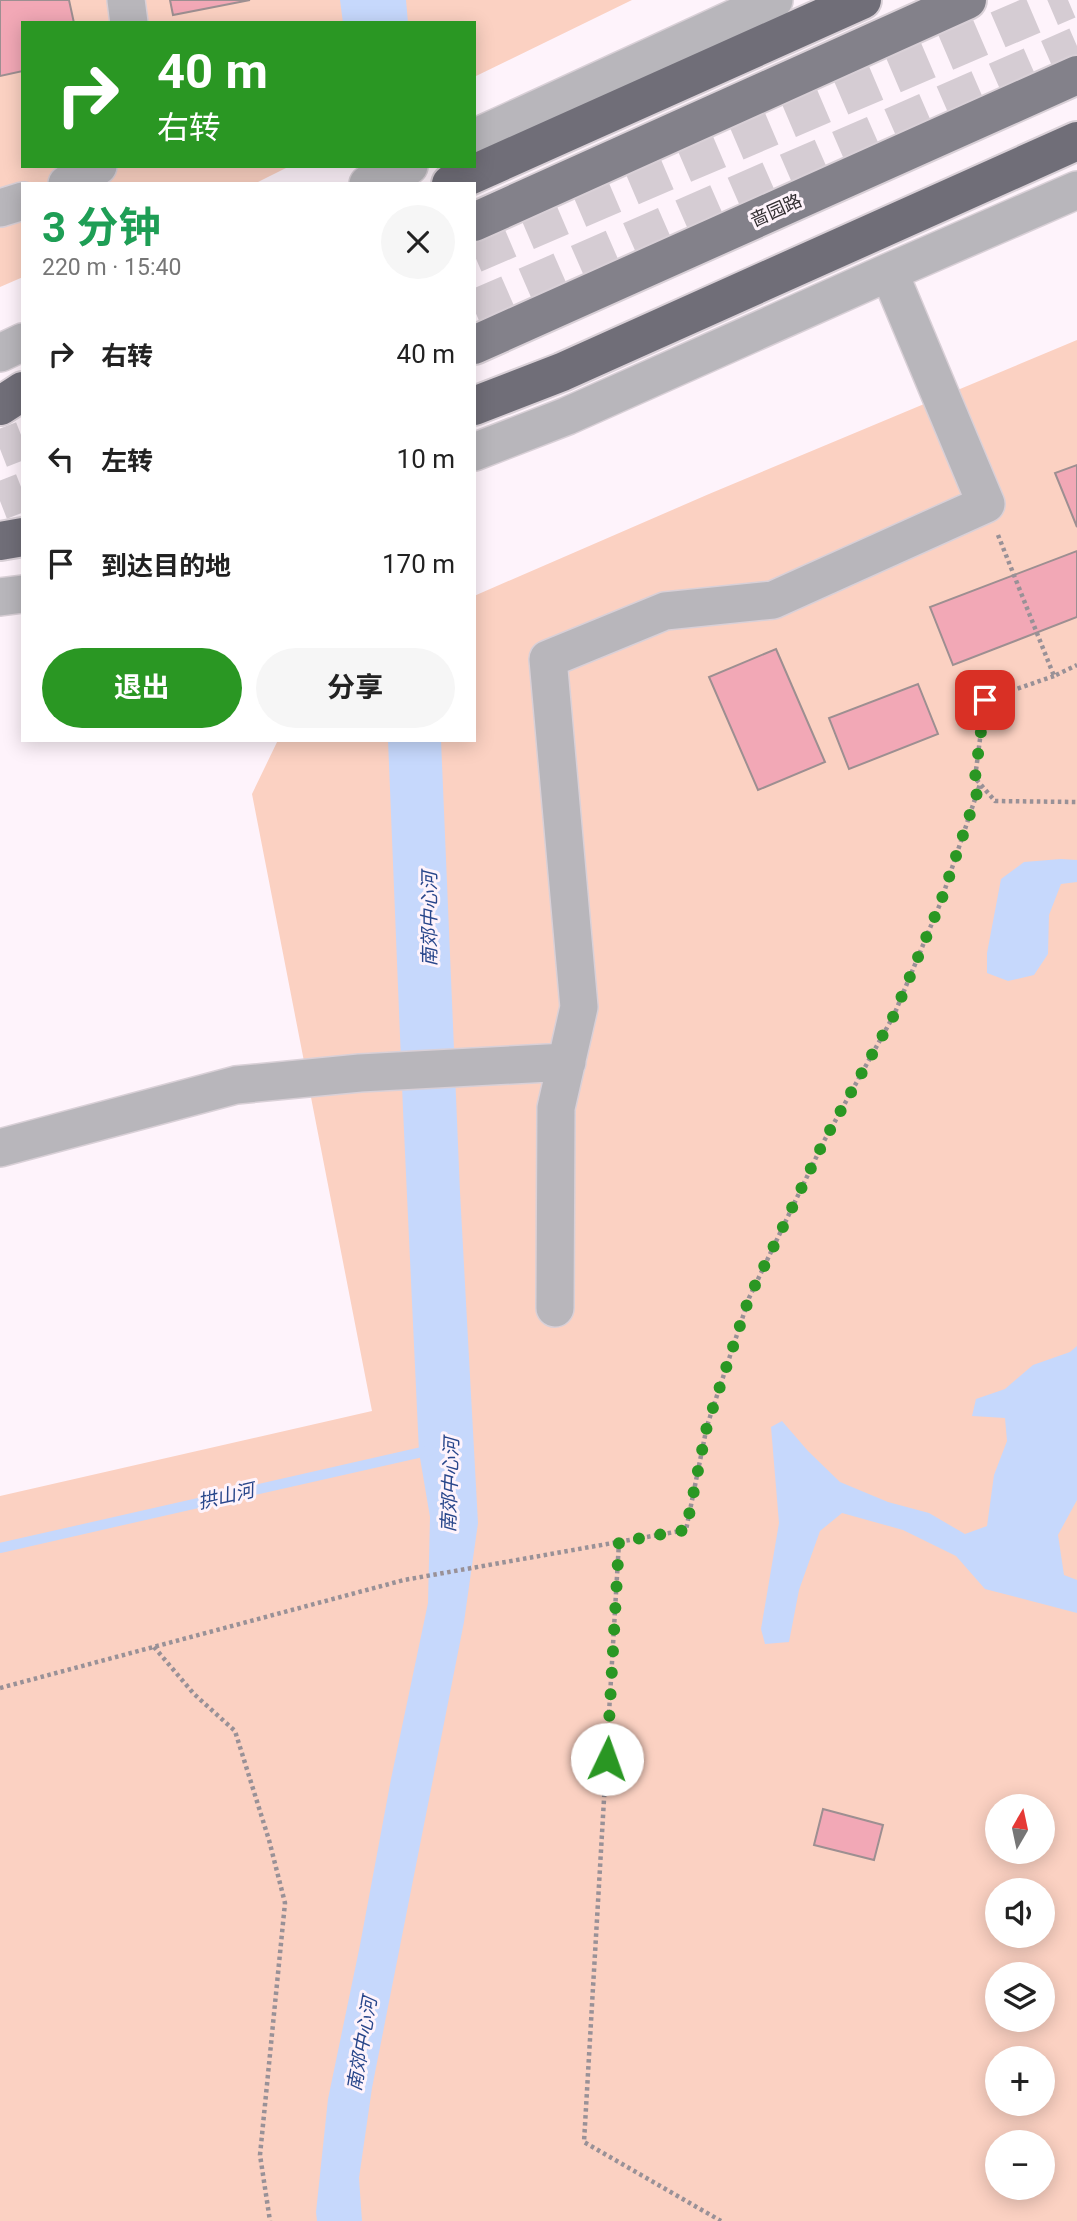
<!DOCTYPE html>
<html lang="zh">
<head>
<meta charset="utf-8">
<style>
  :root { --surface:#fff; --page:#f6f6f6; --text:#222; --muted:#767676; --accent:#2a9723 }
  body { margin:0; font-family:Roboto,"Noto Sans SC",sans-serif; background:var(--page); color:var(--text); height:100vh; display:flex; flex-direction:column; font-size:26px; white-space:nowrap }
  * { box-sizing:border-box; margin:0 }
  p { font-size:23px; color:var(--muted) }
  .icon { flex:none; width:38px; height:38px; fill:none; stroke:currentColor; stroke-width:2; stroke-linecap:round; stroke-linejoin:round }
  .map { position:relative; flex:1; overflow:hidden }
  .panel { position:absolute; left:21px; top:182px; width:455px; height:560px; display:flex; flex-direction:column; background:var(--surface); border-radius:0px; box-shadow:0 4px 18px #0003 }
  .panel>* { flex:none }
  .banner { position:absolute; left:21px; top:21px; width:455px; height:147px; border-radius:0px; box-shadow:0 4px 18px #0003; background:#2a9723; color:#fff; overflow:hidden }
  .needle { width:46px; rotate:9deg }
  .tools { position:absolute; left:985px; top:1794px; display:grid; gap:14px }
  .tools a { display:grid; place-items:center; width:70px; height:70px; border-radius:50%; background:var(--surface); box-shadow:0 4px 18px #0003; font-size:35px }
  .pin { position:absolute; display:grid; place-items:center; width:60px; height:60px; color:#fff; margin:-30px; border-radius:14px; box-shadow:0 4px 10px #0006 }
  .me { position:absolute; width:77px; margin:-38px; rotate:3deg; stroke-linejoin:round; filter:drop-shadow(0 0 5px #0008) }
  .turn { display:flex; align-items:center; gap:24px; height:147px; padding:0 21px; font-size:32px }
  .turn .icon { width:91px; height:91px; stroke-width:2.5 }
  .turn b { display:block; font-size:49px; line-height:60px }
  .round { display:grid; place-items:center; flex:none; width:74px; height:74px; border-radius:37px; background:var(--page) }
  .head { display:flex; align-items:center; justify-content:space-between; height:119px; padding:0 21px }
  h1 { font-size:42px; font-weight:700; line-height:52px; color:#1e9e55 }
  .action { display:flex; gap:14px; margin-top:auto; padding:14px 21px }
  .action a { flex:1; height:80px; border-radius:42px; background:var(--accent); color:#fff; font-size:28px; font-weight:700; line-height:80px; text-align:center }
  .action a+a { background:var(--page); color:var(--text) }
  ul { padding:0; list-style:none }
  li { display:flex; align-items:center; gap:21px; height:105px; padding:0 21px }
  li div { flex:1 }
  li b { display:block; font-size:26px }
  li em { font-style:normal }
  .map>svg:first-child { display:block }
  .green { fill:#fbd1c2; fill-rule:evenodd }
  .water { fill:#c6d8fc }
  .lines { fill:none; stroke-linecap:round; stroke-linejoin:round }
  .stream { stroke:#c6d8fc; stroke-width:10 }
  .building { fill:#f2a8b6; stroke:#9d8f91; stroke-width:2 }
  .highway-tunnel { stroke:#d5ccd3; stroke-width:38; stroke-dasharray:38 19; stroke-linecap:butt }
  .minor-casing { stroke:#d9d0d7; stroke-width:40 }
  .major-casing { stroke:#d9d0d7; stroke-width:42 }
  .highway-casing { stroke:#d9d0d7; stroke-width:42 }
  .path { stroke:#999197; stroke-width:4.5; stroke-dasharray:3.5 3.5; stroke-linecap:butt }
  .minor { stroke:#b8b6bb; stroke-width:37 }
  .major { stroke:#83818a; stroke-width:38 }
  .highway { stroke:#706e78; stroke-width:38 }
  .route { stroke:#2a9723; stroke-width:12; stroke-dasharray:0 21.6 }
  .labels { text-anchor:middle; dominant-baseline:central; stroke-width:6; stroke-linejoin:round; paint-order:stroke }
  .street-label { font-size:18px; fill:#322e31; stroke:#fef3fb }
  .water-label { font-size:19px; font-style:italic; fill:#28468b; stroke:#fef3fb }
</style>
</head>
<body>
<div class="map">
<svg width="1077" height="2221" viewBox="0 0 1077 2221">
  <rect width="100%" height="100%" fill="#fef3fb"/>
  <!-- green -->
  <path class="green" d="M0 0H632L474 77V23H23V166H290L254 184H23V277L0 287Z
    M1077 340V2221H0V1496L372 1411 252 794 278 740H474V596L709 494ZM998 1806H1043V1852H998ZM998 1890H1043V1936H998ZM998 1974H1043V2020H998ZM998 2058H1043V2104H998ZM998 2142H1043V2188H998Z"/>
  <!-- water -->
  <path class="water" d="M340 0H406L408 23H343Z
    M388 740H441L460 1192 478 1523 464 1622 372 2088 359 2178 362 2221H317L316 2212 328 2099 360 1945 391 1779 428 1603 430 1517 419 1452 403 1110Z
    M1061 859 1077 860V882L1061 884 1049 915 1048 954 1034 975 1008 981 987 973V953L1001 879 1024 862Z
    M1077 1346V1500L1058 1535 1064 1575 1077 1580V1613L985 1589 956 1556 903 1530 842 1513 820 1531 799 1590 789 1642 765 1644 761 1629 779 1523 771 1427 782 1421 808 1451 840 1482 888 1502 929 1513 965 1534 987 1526 994 1475 1007 1441 1005 1418 972 1416 976 1399 1005 1389 1033 1365 1070 1352Z"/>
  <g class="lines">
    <!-- stream -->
    <path class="stream" d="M0 1548 431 1450"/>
  </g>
  <!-- building -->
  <path class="building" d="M0 0H69L74 23H23V71L0 76Z
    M170 0H250L173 15Z
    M1077 465V527L1055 473Z
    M1077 551V617L953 665 930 607Z
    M776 649 825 762 758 790 709 677Z
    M918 684 938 734 849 769 829 718Z
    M823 1809 883 1825 874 1860 814 1845Z"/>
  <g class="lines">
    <!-- highway-tunnel -->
    <path class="highway-tunnel" d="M474 254 1068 0
      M474 309 1077 46
      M0 449 23 440
      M0 501 23 492"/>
    <!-- minor casing -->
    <g class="minor-casing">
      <path id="minor" d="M126 0 129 23
        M474 138 774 0
        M67 184 98 166
        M368 184 409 166
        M0 208 23 201
        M0 353 23 342
        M474 452 567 416 889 272 1077 190
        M0 597 23 594
        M0 1148 236 1085 360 1073 567 1062
        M555 1308 556 1108 579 1007 548 659 665 611 773 600 986 504 889 272"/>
    </g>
    <!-- major casing -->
    <g class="major-casing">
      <path id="major" d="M474 222 967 0
        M474 345 1077 75"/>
    </g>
    <!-- highway casing -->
    <g class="highway-casing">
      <path id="highway" d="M451 184 862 0
        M0 406 23 391
        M474 406 562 372 1077 141
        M0 541 23 537"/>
    </g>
    <!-- path -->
    <path class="path" d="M998 535 1054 676 1077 665
      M1054 676 985 700 975 778 995 801 1077 802
      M619 1542 584 2142 721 2221
      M154 1647 194 1694 235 1731 269 1840 285 1903 260 2155 270 2221
      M0 1688 404 1580 686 1530 707 1426 749 1298 824 1141 894 1015 940 904 980 784"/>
    <!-- minor -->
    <use href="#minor" class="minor"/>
    <!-- major -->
    <use href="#major" class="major"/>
    <!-- highway -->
    <use href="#highway" class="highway"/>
  </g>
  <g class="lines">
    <!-- route -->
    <path class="route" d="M607 1759 619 1542 686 1530 707 1426 749 1298 824 1141 894 1015 940 904 980 784 975 778 985 700"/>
  </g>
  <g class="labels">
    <!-- street labels -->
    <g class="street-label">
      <text transform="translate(776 210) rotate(-24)">啬园路</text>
    </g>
    <!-- water labels -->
    <g class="water-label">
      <text transform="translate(429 919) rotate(-90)">南郊中心河</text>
      <text transform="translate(450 1485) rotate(-88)">南郊中心河</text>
      <text transform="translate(226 1496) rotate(-13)">拱山河</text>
      <text transform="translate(362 2044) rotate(-80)">南郊中心河</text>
    </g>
  </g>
</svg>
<div class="tools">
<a><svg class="needle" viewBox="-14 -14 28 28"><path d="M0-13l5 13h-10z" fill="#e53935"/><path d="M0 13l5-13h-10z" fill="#767676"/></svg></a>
<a><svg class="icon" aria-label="sound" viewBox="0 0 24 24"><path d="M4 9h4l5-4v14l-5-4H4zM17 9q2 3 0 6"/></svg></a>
<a><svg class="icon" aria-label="layers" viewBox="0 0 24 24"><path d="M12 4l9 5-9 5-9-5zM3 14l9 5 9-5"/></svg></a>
<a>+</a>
<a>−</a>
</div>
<div class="pin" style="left:985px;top:700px;background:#d93025"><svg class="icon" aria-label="arrive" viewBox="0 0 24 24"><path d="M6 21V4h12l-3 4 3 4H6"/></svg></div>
<svg class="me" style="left:607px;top:1759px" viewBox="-20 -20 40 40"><circle r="19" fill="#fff"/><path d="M0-13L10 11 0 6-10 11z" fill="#2a9723"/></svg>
<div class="banner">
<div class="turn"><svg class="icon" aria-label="right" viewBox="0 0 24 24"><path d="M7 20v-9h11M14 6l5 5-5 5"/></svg><div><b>40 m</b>右转</div></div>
</div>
<section class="panel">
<div class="head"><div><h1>3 分钟</h1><p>220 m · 15:40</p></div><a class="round"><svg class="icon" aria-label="close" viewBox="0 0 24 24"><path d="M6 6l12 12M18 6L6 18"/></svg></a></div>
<ul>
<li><svg class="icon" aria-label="right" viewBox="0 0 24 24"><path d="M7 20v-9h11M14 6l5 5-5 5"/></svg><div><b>右转</b></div><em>40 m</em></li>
<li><svg class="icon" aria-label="left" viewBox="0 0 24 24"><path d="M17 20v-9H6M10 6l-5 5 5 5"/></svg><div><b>左转</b></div><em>10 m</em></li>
<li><svg class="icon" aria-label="arrive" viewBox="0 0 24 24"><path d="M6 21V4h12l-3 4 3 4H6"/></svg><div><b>到达目的地</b></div><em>170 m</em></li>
</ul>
<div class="action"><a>退出</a><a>分享</a></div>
</section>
</div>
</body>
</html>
